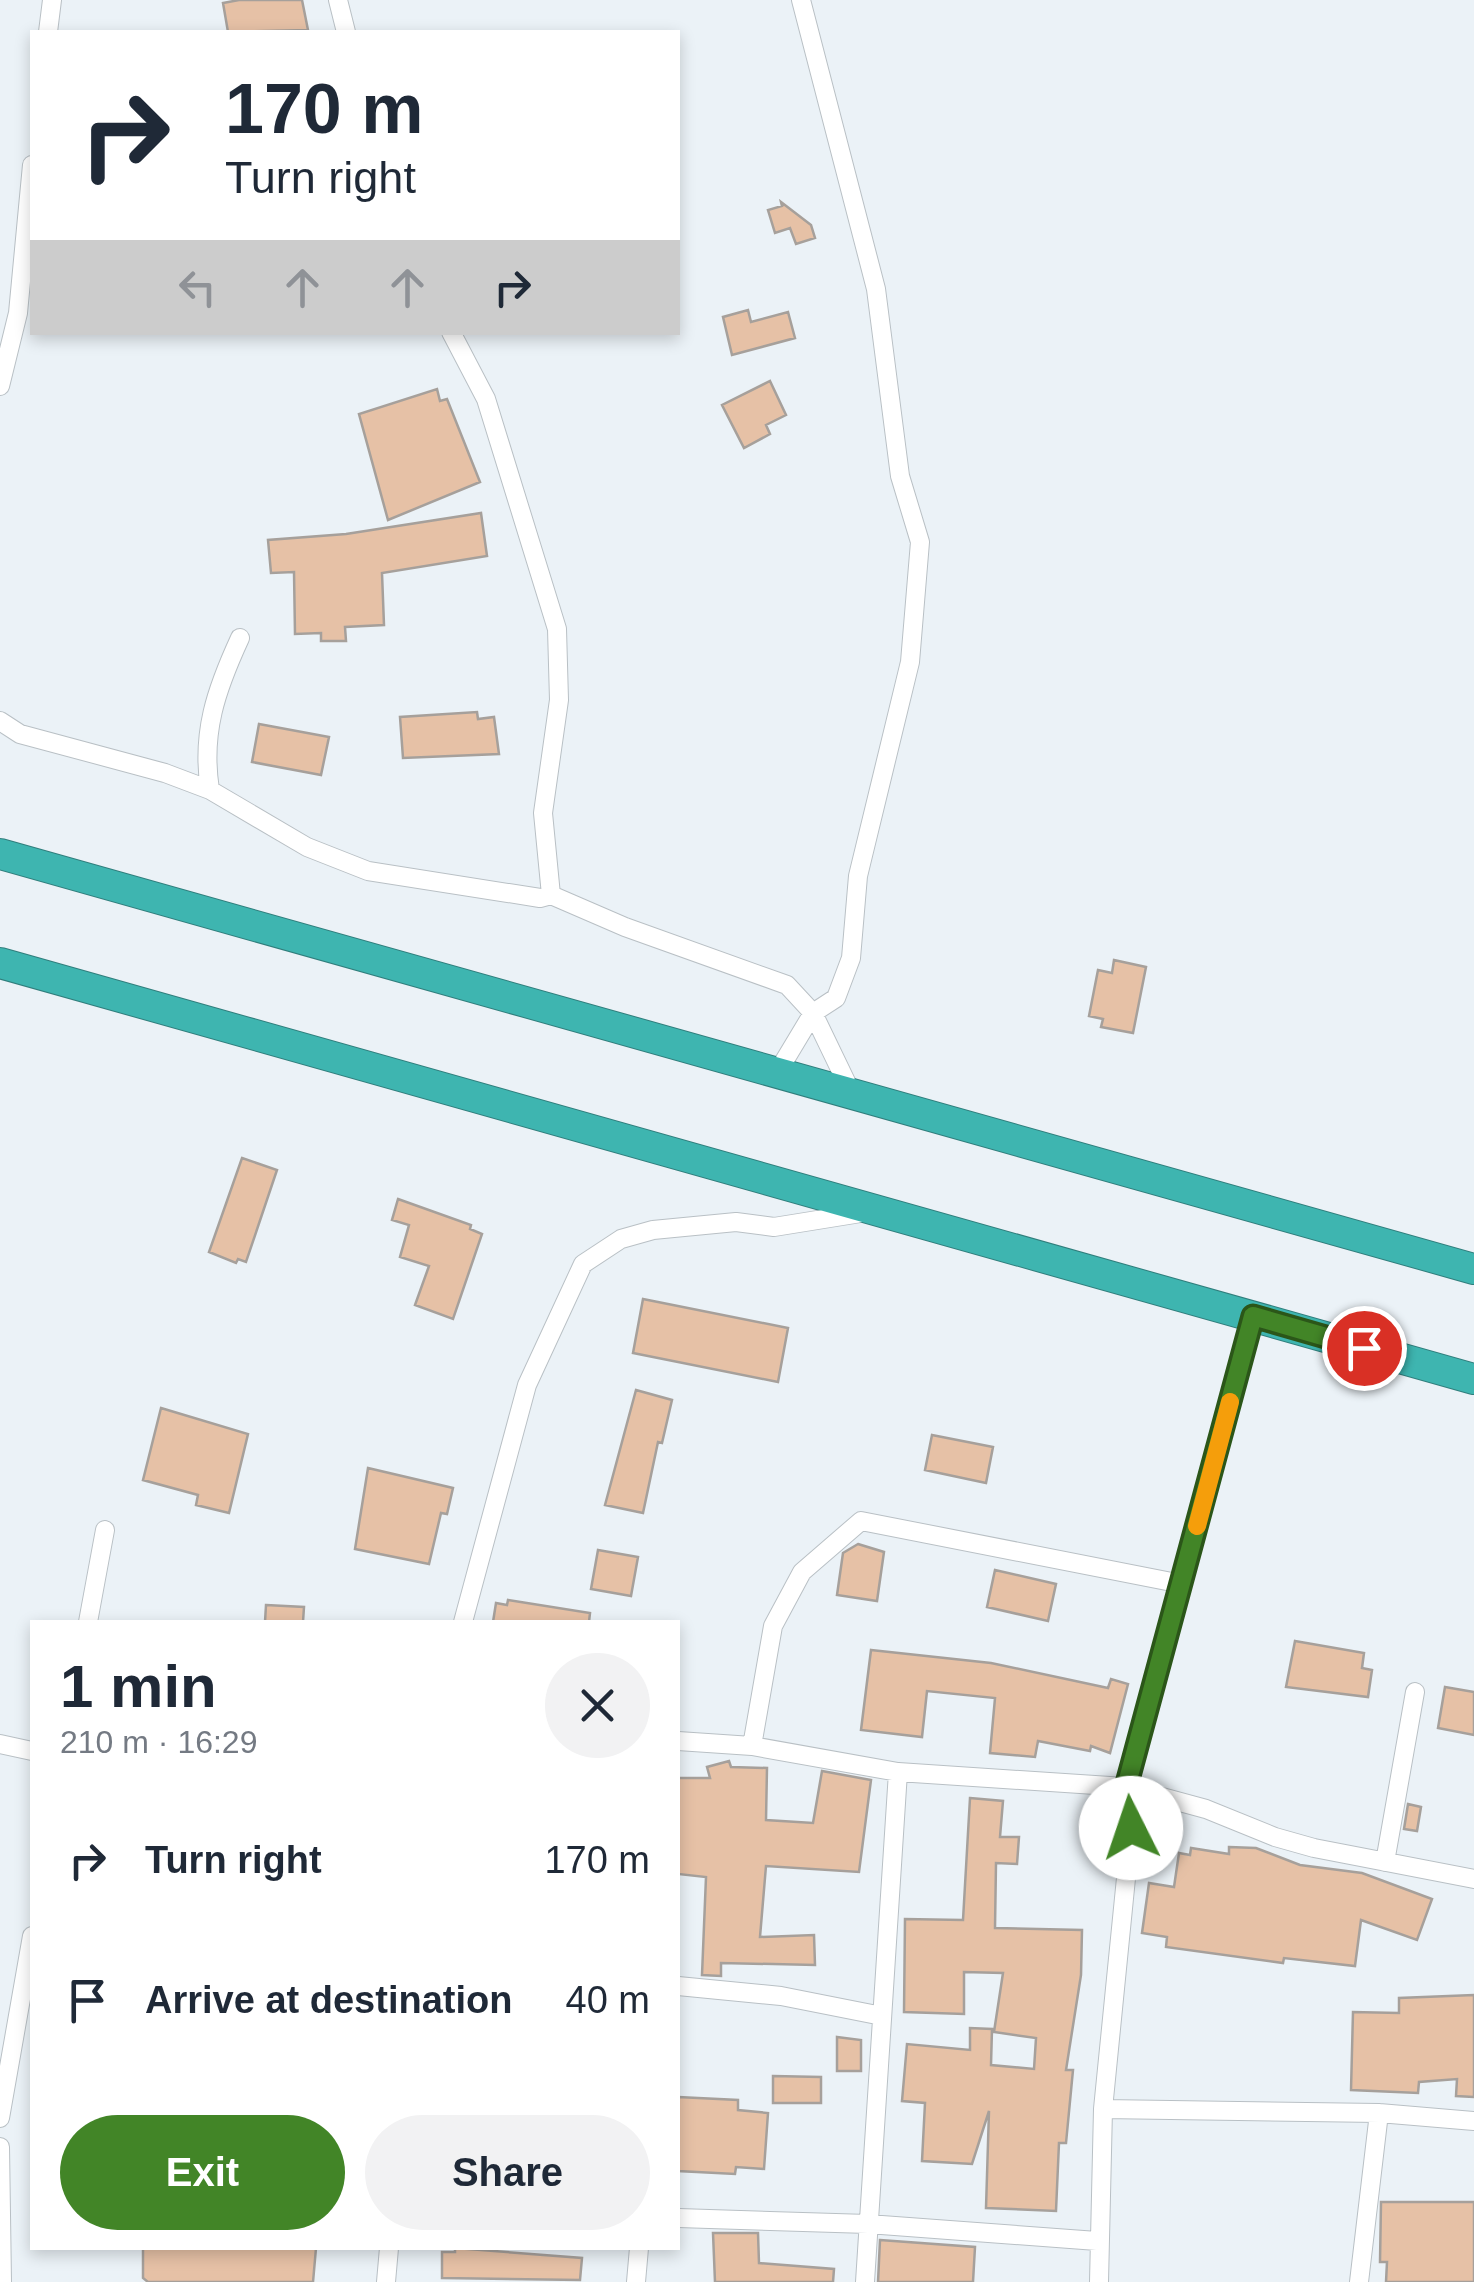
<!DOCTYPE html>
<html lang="en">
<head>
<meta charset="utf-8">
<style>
  :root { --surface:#fff; --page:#f2f2f3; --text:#1f2937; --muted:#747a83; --accent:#428527 }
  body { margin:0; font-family:Arial,sans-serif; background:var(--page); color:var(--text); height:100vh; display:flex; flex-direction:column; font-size:38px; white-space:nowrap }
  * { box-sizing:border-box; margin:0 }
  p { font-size:32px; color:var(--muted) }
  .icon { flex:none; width:55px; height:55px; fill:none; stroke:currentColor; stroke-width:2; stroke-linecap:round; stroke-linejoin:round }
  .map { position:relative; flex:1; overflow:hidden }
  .details { position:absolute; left:30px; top:1620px; width:650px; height:630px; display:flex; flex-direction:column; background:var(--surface); border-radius:0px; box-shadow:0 5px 15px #0003 }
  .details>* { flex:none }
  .top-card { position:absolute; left:30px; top:30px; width:650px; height:305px; border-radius:0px; box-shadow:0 5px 15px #0003; background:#fff; color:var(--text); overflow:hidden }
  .pin { position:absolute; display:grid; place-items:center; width:85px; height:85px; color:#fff; margin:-42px; border:5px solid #fff; border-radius:50%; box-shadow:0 2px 10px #0007 }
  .me { position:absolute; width:110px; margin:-55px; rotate:356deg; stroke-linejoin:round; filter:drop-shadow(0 0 8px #0008) }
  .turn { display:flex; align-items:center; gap:35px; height:210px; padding:0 30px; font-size:45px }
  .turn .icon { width:130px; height:130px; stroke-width:2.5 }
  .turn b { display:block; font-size:70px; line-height:85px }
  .lanes { display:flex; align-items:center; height:95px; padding:0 30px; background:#0003; justify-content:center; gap:50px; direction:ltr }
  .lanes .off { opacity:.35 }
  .round { display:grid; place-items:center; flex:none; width:105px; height:105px; border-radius:52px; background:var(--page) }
  .summary { display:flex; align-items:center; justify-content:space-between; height:170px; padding:0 30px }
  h1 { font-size:60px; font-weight:800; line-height:75px }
  .action { display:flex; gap:20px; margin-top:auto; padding:20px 30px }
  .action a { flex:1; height:115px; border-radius:60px; background:var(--accent); color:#fff; font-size:40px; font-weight:800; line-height:115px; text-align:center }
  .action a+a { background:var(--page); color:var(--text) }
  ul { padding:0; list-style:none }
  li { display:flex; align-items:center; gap:30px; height:140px; padding:0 30px }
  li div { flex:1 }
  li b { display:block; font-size:38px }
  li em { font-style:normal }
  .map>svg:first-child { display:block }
  .building { fill:#e6c1a6; stroke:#a6a09b; stroke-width:2.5 }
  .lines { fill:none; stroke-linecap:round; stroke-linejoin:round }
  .street-casing { stroke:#b9c0c5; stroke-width:20 }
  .highway-casing { stroke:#307e7c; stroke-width:32 }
  .street { stroke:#fff; stroke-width:18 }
  .highway { stroke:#3eb5b0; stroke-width:30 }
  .route-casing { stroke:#2b5619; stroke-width:25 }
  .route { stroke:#428527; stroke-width:18 }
  .slow { stroke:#f59e0b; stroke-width:18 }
</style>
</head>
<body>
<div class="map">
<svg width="1474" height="2282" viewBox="0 0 1474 2282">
  <rect width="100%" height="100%" fill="#ebf2f7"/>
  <!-- building -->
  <path class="building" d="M239 0H302L308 30 228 32 223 3Z
    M781 202 811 225 815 238 796 244 790 228 775 233 768 210 782 206Z
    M748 310 751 322 788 312 795 338 732 355 723 317Z
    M770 381 786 415 766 425 770 434 744 448 722 405Z
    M437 389 440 401 447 399 480 482 388 520 359 414Z
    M481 513 487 556 382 573 384 625 345 627 346 641H321V633L295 634 294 572 271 573 268 540 346 534Z
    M477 712 478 719 494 717 499 754 403 758 400 717Z
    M259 724 329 737 321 775 252 762Z
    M1114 960 1146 967 1133 1033 1101 1027 1103 1019 1089 1016 1098 970 1112 973Z
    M242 1158 277 1170 246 1262 238 1259 236 1263 209 1252Z
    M398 1199 471 1225 470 1229 482 1234 453 1319 415 1305 429 1266 400 1257 409 1225 392 1220Z
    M643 1299 788 1328 778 1382 633 1353Z
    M636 1390 672 1400 662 1443 658 1442 643 1513 605 1505Z
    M161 1408 248 1434 229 1513 196 1505 198 1495 143 1480Z
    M932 1435 993 1447 986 1483 925 1470Z
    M368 1468 453 1488 447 1514 441 1513 429 1564 355 1549Z
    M858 1544 884 1552 877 1601 837 1595 843 1553Z
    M598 1550 638 1557 631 1596 591 1589Z
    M995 1570 1056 1584 1048 1621 987 1607Z
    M508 1600 590 1613 589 1622H493L496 1603 507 1605Z
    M266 1605 304 1607 303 1622H265Z
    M1295 1641 1364 1653 1362 1668 1372 1670 1368 1697 1286 1687Z
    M871 1650 991 1663 1108 1688 1111 1679 1128 1684 1110 1753 1091 1746 1090 1751 1038 1741 1035 1757 990 1753 995 1698 927 1691 922 1737 861 1730Z
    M1445 1687 1474 1692V1735L1438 1728Z
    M729 1761 731 1767 767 1768 766 1820 813 1823 822 1771 871 1780 859 1872 766 1866 760 1937 814 1935 815 1965 721 1963V1976L702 1975 706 1877 678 1874V1778H710L707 1767Z
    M970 1798 1003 1801 1000 1837H1019L1017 1864 996 1863 995 1928 1082 1930 1081 1975 1066 2070H1073L1066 2143H1059L1056 2211 986 2208 989 2111 972 2164 922 2161 925 2103 902 2101 907 2044 970 2050V2028L992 2029 991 2065 1034 2069 1036 2038 994 2032 1003 1973 964 1972V2014L904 2012 905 1919 963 1920Z
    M1408 1804 1421 1807 1417 1831 1404 1829Z
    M1229 1847 1256 1848 1300 1865 1362 1873 1432 1899 1417 1940 1361 1920 1355 1966 1284 1958 1283 1963 1166 1947 1167 1937 1142 1933 1149 1883 1174 1887 1179 1853 1190 1855 1191 1848 1229 1854Z
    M1474 1995V2097L1456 2096 1457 2079 1419 2082 1418 2093 1351 2090 1353 2012 1399 2013V1998Z
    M837 2037 861 2040V2071H837Z
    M773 2076 821 2077V2103H773Z
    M678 2097 738 2100V2110L768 2113 764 2169 736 2167 735 2174 678 2171Z
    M1381 2202H1474V2282H1386L1387 2262H1380Z
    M713 2233H758L759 2263 834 2269 833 2282H715Z
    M880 2240 975 2247 973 2282H878Z
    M143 2248H316L313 2282H148L143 2278Z
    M455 2248 582 2258 580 2280 442 2278V2252H455Z"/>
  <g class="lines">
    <!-- street casing -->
    <g class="street-casing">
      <path id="street" d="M338 0 346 32
        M48 32 52 0
        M451 332 486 399 557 629 559 700 543 813 551 895 625 927 787 985 813 1013 852 1094
        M0 386 18 313 32 165
        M0 721 20 734 165 773 210 790 307 847 368 871 540 898 551 895
        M210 790C201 733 216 690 240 638
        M777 1073 813 1013 836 998 851 958 858 876 910 662 920 542 900 476 876 289 801 0
        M88 1622 105 1530
        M463 1622 527 1385 583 1264 621 1239 653 1230 736 1222 774 1227 867 1212
        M678 1741 752 1746 898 1772 1125 1787 1206 1809 1275 1837 1314 1848 1474 1879
        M0 1744 32 1751
        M752 1746 773 1626 802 1572 861 1521 1182 1584
        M1385 1862 1415 1692
        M678 1986 781 1996 882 2016
        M1103 2109 1379 2113 1474 2121
        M0 2118 32 1936
        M0 2147 2 2282
        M678 2218 868 2224 1097 2241
        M386 2282 389 2248
        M636 2282 639 2248
        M865 2282 898 1772
        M1099 2282 1103 2109 1131 1828 1125 1787 1253 1316
        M1359 2282 1379 2113"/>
    </g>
    <!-- highway casing -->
    <g class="highway-casing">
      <path id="highway" d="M0 854 1474 1269
        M0 963 1474 1379"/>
    </g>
    <!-- street -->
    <use href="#street" class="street"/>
    <!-- highway -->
    <use href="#highway" class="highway"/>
  </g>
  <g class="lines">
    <!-- route casing -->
    <g class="route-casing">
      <path id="route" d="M1131 1828 1126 1787 1253 1316 1364 1348"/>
    </g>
    <!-- route -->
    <use href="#route" class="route"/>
    <!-- slow -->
    <path class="slow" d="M1197 1526 1230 1402"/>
  </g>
</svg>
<div class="pin" style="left:1364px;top:1348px;background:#d93025"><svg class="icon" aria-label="arrive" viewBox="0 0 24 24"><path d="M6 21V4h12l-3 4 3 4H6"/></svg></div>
<svg class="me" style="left:1131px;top:1828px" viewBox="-20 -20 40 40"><circle r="19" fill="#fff"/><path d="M0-13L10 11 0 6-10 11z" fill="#428527"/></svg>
<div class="top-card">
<div class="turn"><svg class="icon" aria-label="right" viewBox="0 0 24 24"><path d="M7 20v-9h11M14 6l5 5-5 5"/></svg><div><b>170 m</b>Turn right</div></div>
<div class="lanes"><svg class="icon off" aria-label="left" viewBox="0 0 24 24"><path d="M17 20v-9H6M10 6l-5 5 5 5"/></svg><svg class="icon off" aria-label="ahead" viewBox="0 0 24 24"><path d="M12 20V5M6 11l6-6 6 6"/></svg><svg class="icon off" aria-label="ahead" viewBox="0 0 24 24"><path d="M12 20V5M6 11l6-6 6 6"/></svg><svg class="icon" aria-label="right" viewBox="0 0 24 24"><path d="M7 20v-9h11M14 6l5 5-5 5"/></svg></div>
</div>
<section class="details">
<div class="summary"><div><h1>1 min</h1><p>210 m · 16:29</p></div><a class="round"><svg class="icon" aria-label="close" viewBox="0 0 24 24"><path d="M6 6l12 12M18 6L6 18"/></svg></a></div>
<ul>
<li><svg class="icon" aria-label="right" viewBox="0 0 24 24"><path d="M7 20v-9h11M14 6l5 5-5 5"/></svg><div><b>Turn right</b></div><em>170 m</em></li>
<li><svg class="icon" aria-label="arrive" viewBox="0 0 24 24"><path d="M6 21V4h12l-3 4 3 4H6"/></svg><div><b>Arrive at destination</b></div><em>40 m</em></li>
</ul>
<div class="action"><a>Exit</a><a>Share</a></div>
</section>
</div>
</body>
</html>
